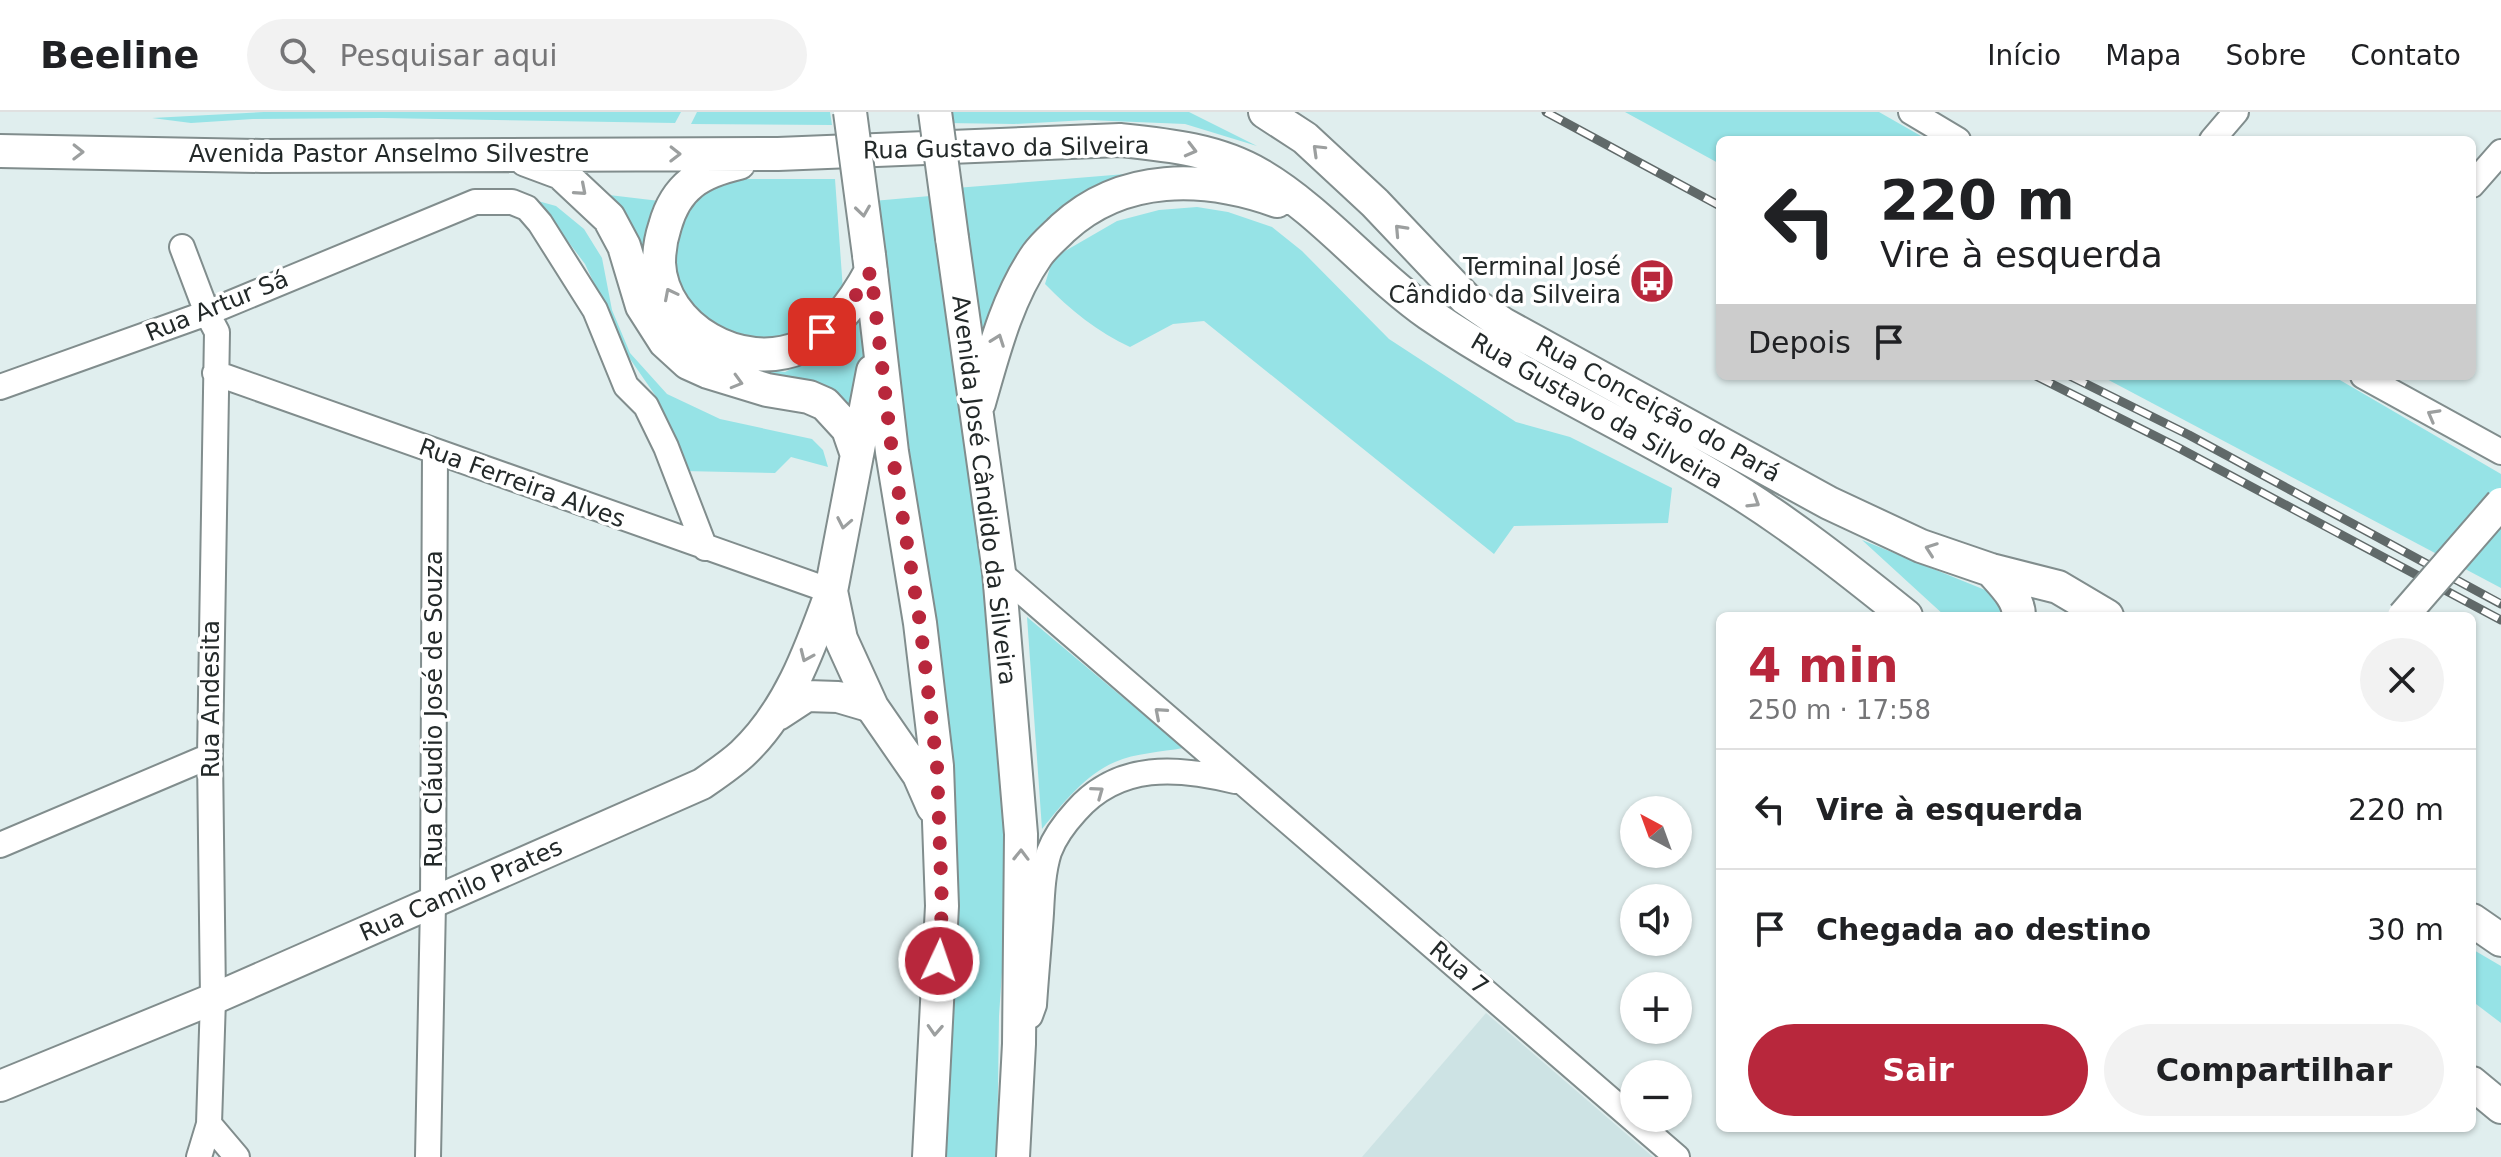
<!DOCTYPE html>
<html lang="pt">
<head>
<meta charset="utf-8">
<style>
  :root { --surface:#fff; --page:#f2f2f2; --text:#202124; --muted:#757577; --line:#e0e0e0; --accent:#b8273c }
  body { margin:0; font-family:"DejaVu Sans",sans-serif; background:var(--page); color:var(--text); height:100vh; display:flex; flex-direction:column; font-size:30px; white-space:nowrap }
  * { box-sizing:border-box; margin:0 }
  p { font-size:26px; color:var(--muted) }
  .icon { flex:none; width:44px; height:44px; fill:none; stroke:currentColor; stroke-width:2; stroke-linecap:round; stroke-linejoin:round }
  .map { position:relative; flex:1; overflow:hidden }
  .drawer { position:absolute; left:1716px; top:500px; width:760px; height:520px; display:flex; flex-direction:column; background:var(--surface); border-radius:12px; box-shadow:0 2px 6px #0004 }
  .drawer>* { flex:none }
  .guide { position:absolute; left:1716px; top:24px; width:760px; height:244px; border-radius:12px; box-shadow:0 2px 6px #0004; background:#fff; color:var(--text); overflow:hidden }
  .needle { width:52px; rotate:319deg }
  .fabs { position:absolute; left:1620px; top:684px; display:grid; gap:16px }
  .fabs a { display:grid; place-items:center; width:72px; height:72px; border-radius:50%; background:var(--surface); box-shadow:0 2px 6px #0004; font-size:40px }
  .pin { position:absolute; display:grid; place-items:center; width:68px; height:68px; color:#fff; margin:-34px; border-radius:16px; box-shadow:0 4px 12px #0006 }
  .me { position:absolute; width:88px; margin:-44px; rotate:3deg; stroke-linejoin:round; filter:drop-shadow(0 0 6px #0008) }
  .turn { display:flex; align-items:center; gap:28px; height:168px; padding:0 32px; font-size:36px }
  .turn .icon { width:104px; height:104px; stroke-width:2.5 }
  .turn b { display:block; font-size:56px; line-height:68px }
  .then { display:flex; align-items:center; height:76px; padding:0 32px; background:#0003; gap:16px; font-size:30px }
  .round { display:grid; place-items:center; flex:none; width:84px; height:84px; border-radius:42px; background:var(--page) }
  .headline { display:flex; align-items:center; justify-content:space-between; height:136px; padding:0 32px }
  h1 { font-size:48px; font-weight:600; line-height:60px; color:var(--accent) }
  .cta { display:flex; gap:16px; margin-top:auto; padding:16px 32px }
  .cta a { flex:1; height:92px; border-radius:48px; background:var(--accent); color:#fff; font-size:32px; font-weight:600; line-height:92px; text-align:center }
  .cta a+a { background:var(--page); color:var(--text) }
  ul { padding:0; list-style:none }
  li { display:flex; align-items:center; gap:24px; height:120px; padding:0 32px; border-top:2px solid var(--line) }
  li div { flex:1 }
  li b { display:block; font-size:30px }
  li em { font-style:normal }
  header { display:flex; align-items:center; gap:48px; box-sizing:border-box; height:112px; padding:0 40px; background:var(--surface); border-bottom:2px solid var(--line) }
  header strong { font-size:38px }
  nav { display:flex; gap:44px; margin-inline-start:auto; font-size:28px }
  .search { width:560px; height:72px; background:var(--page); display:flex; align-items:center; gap:20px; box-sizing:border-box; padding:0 28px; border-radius:44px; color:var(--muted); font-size:30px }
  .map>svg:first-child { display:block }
  .built { fill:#cde3e4 }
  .green { fill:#96e3e6 }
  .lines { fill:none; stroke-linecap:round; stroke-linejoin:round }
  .minor-casing { stroke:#818d8d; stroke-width:28 }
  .tertiary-casing { stroke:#818d8d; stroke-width:34 }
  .secondary-casing { stroke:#818d8d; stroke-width:36 }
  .minor { stroke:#fff; stroke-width:24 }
  .tertiary { stroke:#fff; stroke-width:30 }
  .secondary { stroke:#fff; stroke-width:32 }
  .rail-casing { stroke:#606969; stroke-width:9 }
  .rail { stroke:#fff; stroke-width:6; stroke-dasharray:18; stroke-linecap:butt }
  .tertiary-bridge-casing { stroke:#818d8d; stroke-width:34; stroke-linecap:butt }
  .secondary-bridge-casing { stroke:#818d8d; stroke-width:36; stroke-linecap:butt }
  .tertiary-bridge { stroke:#fff; stroke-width:30 }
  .secondary-bridge { stroke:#fff; stroke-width:32 }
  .oneway { stroke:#9c9f9f }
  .route { stroke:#b8273c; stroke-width:14; stroke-dasharray:0 25.2 }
  .labels { text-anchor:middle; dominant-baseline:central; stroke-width:7; stroke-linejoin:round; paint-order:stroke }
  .street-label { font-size:24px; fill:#232929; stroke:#fff }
  .poi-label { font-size:24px; fill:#232929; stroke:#fff; text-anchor:end }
</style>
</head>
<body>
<header>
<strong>Beeline</strong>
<div class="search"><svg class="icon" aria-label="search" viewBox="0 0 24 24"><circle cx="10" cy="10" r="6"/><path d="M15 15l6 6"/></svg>Pesquisar aqui</div>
<nav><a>Início</a><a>Mapa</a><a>Sobre</a><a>Contato</a></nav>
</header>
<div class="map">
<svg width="2501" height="1045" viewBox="0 0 2501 1045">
  <rect width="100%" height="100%" fill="#e0eeee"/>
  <!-- built -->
  <path class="built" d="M1486 901 1653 1045H1362Z"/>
  <!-- green -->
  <path class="green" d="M264 0H681L675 11 382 6 253 7 191 11 152 6Z
    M697 0H830L832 13 691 12Z
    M945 0H1189L1257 34 1185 12 1087 8 1014 12 946 11Z
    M1625 0H1879L1928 28H1720V52Z
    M1162 59 1098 80 975 247 956 76Z
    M721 67H835L843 178 832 199 785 232 711 218 678 175 673 145 676 116 701 75Z
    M609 83 668 90 652 169 751 255 785 260 807 249 867 196V258L857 320 655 208 635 126Z
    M930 84 990 491 1011 727 999 904 997 1045H938L952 799 873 89Z
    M527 86 556 94 584 117 602 146 612 198 630 241 667 282 720 307 812 327 823 338 828 355 791 345 775 361 683 359 655 283 628 244 585 152 539 91Z
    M1197 95 1228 100 1272 115 1302 139 1389 227 1516 310 1570 325 1672 376 1668 411 1514 414 1494 442 1204 209 1173 212 1130 235C1099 221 1069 197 1045 172L1053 146 1117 109 1159 98Z
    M2101 264H2333L2501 362V476Z
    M1862 428 1995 482 2005 504H1945Z
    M1027 505 1183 636C1162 640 1135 641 1115 650 1085 663 1063 691 1042 717Z
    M2472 837 2501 854V911L2472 889Z"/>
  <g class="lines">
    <!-- minor casing -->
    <g class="minor-casing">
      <path id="minor" d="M1911 0 1958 28
        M2212 28 2236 0
        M2472 73 2501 40
        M182 135 207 201 217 220 210 644 213 887 209 1012 199 1045
        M215 261 831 479
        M2363 264 2501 340
        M0 275 207 201 475 90H512L527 96 540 111 595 198 626 274 646 294 666 335 705 436
        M999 460C1224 656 1452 849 1677 1045
        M0 733 210 644
        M1030 904 1034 893C1036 862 1039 832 1041 801 1042 781 1043 759 1049 740 1055 724 1065 711 1076 699 1119 650 1178 655 1235 669
        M209 1012 237 1045
        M428 1045 433 791 435 341"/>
    </g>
    <!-- tertiary casing -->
    <g class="tertiary-casing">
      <path id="tertiary" d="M778 603 807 584 838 585 872 595
        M0 974 213 887 702 672C715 663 730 653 742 642 788 599 810 537 831 479"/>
    </g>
    <!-- secondary casing -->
    <g class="secondary-casing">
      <path id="secondary" d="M1265 0 1305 26 1375 91 1465 186 1503 212 1829 391 1921 434 1991 458 2058 475 2107 504
        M0 39 262 44 778 42 1120 28C1168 33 1218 38 1260 63 1320 98 1372 162 1429 202 1521 265 1624 311 1719 368 1786 408 1845 455 1906 504
        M526 48 561 61 609 106 624 134 642 194 665 230 688 251 708 260 767 278 809 285 825 292 848 317 857 343
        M739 51C700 60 676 74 665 114 661 126 659 139 659 151 662 216 742 261 801 235 833 220 855 189 871 159
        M952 126 999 460 1021 722 1019 932 1013 1045
        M869 143 892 340 920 511 937 654 942 794 929 1045
        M873 259 831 479 841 527 872 595 919 663 933 695
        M979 291C993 242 1007 186 1037 143 1044 133 1055 124 1063 116 1123 61 1204 63 1277 89
        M1991 458C2002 471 2019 486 2019 504
        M2472 808 2501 828
        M2472 971 2501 995"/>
    </g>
    <!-- minor -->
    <use href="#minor" class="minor"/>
    <!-- tertiary -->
    <use href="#tertiary" class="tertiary"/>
    <!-- secondary -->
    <use href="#secondary" class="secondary"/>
    <!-- rail casing -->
    <g class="rail-casing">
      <path id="rail" d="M1546 0 1720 94
        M2036 264 2177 335 2501 508
        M2070 264 2189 323 2501 492"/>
    </g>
    <!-- rail -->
    <use href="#rail" class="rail"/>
    <!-- tertiary-bridge casing -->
    <g class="tertiary-bridge-casing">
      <path id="tertiary-bridge" d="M2403 504 2501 391"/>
    </g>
    <!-- secondary-bridge casing -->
    <g class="secondary-bridge-casing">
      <path id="secondary-bridge" d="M850 0 869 143
        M935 0 952 126"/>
    </g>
    <!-- tertiary-bridge -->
    <use href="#tertiary-bridge" class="tertiary-bridge"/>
    <!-- secondary-bridge -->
    <use href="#secondary-bridge" class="secondary-bridge"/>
  </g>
  <!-- one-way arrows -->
  <defs><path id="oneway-chevron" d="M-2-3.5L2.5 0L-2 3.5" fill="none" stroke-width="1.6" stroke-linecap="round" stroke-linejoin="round" transform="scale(2)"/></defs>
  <g class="oneway">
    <use href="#oneway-chevron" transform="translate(1191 38) rotate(15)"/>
    <use href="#oneway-chevron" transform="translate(1318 38) rotate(-136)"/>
    <use href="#oneway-chevron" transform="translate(78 40) rotate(1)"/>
    <use href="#oneway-chevron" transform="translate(675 42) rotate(1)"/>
    <use href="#oneway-chevron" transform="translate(581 78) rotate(41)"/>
    <use href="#oneway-chevron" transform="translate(863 99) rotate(82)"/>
    <use href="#oneway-chevron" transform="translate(1400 118) rotate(-133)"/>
    <use href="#oneway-chevron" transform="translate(670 182) rotate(-117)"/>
    <use href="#oneway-chevron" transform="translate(998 228) rotate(-70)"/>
    <use href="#oneway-chevron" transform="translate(737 270) rotate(16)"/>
    <use href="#oneway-chevron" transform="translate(2433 303) rotate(-151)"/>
    <use href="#oneway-chevron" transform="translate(1754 390) rotate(32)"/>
    <use href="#oneway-chevron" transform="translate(844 411) rotate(101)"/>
    <use href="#oneway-chevron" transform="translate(1931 437) rotate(-160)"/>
    <use href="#oneway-chevron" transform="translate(806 544) rotate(114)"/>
    <use href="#oneway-chevron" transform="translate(1160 601) rotate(-139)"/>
    <use href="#oneway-chevron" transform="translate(1098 680) rotate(-36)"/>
    <use href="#oneway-chevron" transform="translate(1021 743) rotate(-89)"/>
    <use href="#oneway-chevron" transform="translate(935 918) rotate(93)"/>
  </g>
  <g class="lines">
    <!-- route -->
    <path class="route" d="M822 220C843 202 857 184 871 159L892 340 920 511 937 654 942 794 939 849"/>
  </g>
  <!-- icons -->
  <defs>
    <g id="bus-disc" transform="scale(2.3)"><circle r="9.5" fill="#b8273c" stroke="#fff"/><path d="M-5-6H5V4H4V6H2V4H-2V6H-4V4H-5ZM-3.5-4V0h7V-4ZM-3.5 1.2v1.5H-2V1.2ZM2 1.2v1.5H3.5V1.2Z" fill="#fff"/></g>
  </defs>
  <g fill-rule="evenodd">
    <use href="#bus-disc" x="1652" y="169"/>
  </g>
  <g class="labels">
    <!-- street labels -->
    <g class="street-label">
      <text transform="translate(1006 36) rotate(-1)">Rua Gustavo da Silveira</text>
      <text x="389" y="42">Avenida Pastor Anselmo Silvestre</text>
      <text transform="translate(217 194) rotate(-22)">Rua Artur Sá</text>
      <text transform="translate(1658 297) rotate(29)">Rua Conceição do Pará</text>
      <text transform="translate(1597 299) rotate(30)">Rua Gustavo da Silveira</text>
      <text transform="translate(522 371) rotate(20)">Rua Ferreira Alves</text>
      <text transform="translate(984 378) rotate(83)">Avenida José Cândido da Silveira</text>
      <text transform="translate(211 587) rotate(-90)">Rua Andesita</text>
      <text transform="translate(434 597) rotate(-90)">Rua Cláudio José de Souza</text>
      <text transform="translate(461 778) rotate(-24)">Rua Camilo Prates</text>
      <text transform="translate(1459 856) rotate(40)">Rua 7</text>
    </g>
    <!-- poi labels -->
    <g class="poi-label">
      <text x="1621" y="155">Terminal José<tspan x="1621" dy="28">Cândido da Silveira</tspan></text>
    </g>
  </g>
</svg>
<div class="fabs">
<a><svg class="needle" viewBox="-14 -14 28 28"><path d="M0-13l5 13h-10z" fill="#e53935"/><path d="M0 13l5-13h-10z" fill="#757577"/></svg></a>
<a><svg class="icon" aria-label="sound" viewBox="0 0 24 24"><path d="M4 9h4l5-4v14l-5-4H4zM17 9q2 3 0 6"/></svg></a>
<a>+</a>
<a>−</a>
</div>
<div class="pin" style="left:822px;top:220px;background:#d93025"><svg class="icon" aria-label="arrive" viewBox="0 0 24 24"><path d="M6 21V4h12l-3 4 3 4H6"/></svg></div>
<svg class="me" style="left:939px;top:849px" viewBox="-20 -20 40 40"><circle r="17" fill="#b8273c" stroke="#fff" stroke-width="3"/><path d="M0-11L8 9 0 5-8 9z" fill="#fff"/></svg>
<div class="guide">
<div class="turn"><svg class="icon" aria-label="left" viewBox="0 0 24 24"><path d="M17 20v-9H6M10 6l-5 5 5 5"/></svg><div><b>220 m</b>Vire à esquerda</div></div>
<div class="then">Depois<svg class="icon" aria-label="arrive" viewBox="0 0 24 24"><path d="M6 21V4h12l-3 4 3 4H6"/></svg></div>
</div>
<section class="drawer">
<div class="headline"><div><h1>4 min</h1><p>250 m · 17:58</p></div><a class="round"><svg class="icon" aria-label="close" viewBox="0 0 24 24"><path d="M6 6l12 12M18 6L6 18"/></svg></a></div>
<ul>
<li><svg class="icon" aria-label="left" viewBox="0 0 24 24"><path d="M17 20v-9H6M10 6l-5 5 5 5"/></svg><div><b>Vire à esquerda</b></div><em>220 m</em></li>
<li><svg class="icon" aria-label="arrive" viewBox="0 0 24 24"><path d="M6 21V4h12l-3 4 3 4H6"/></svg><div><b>Chegada ao destino</b></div><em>30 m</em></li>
</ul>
<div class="cta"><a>Sair</a><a>Compartilhar</a></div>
</section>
</div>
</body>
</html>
